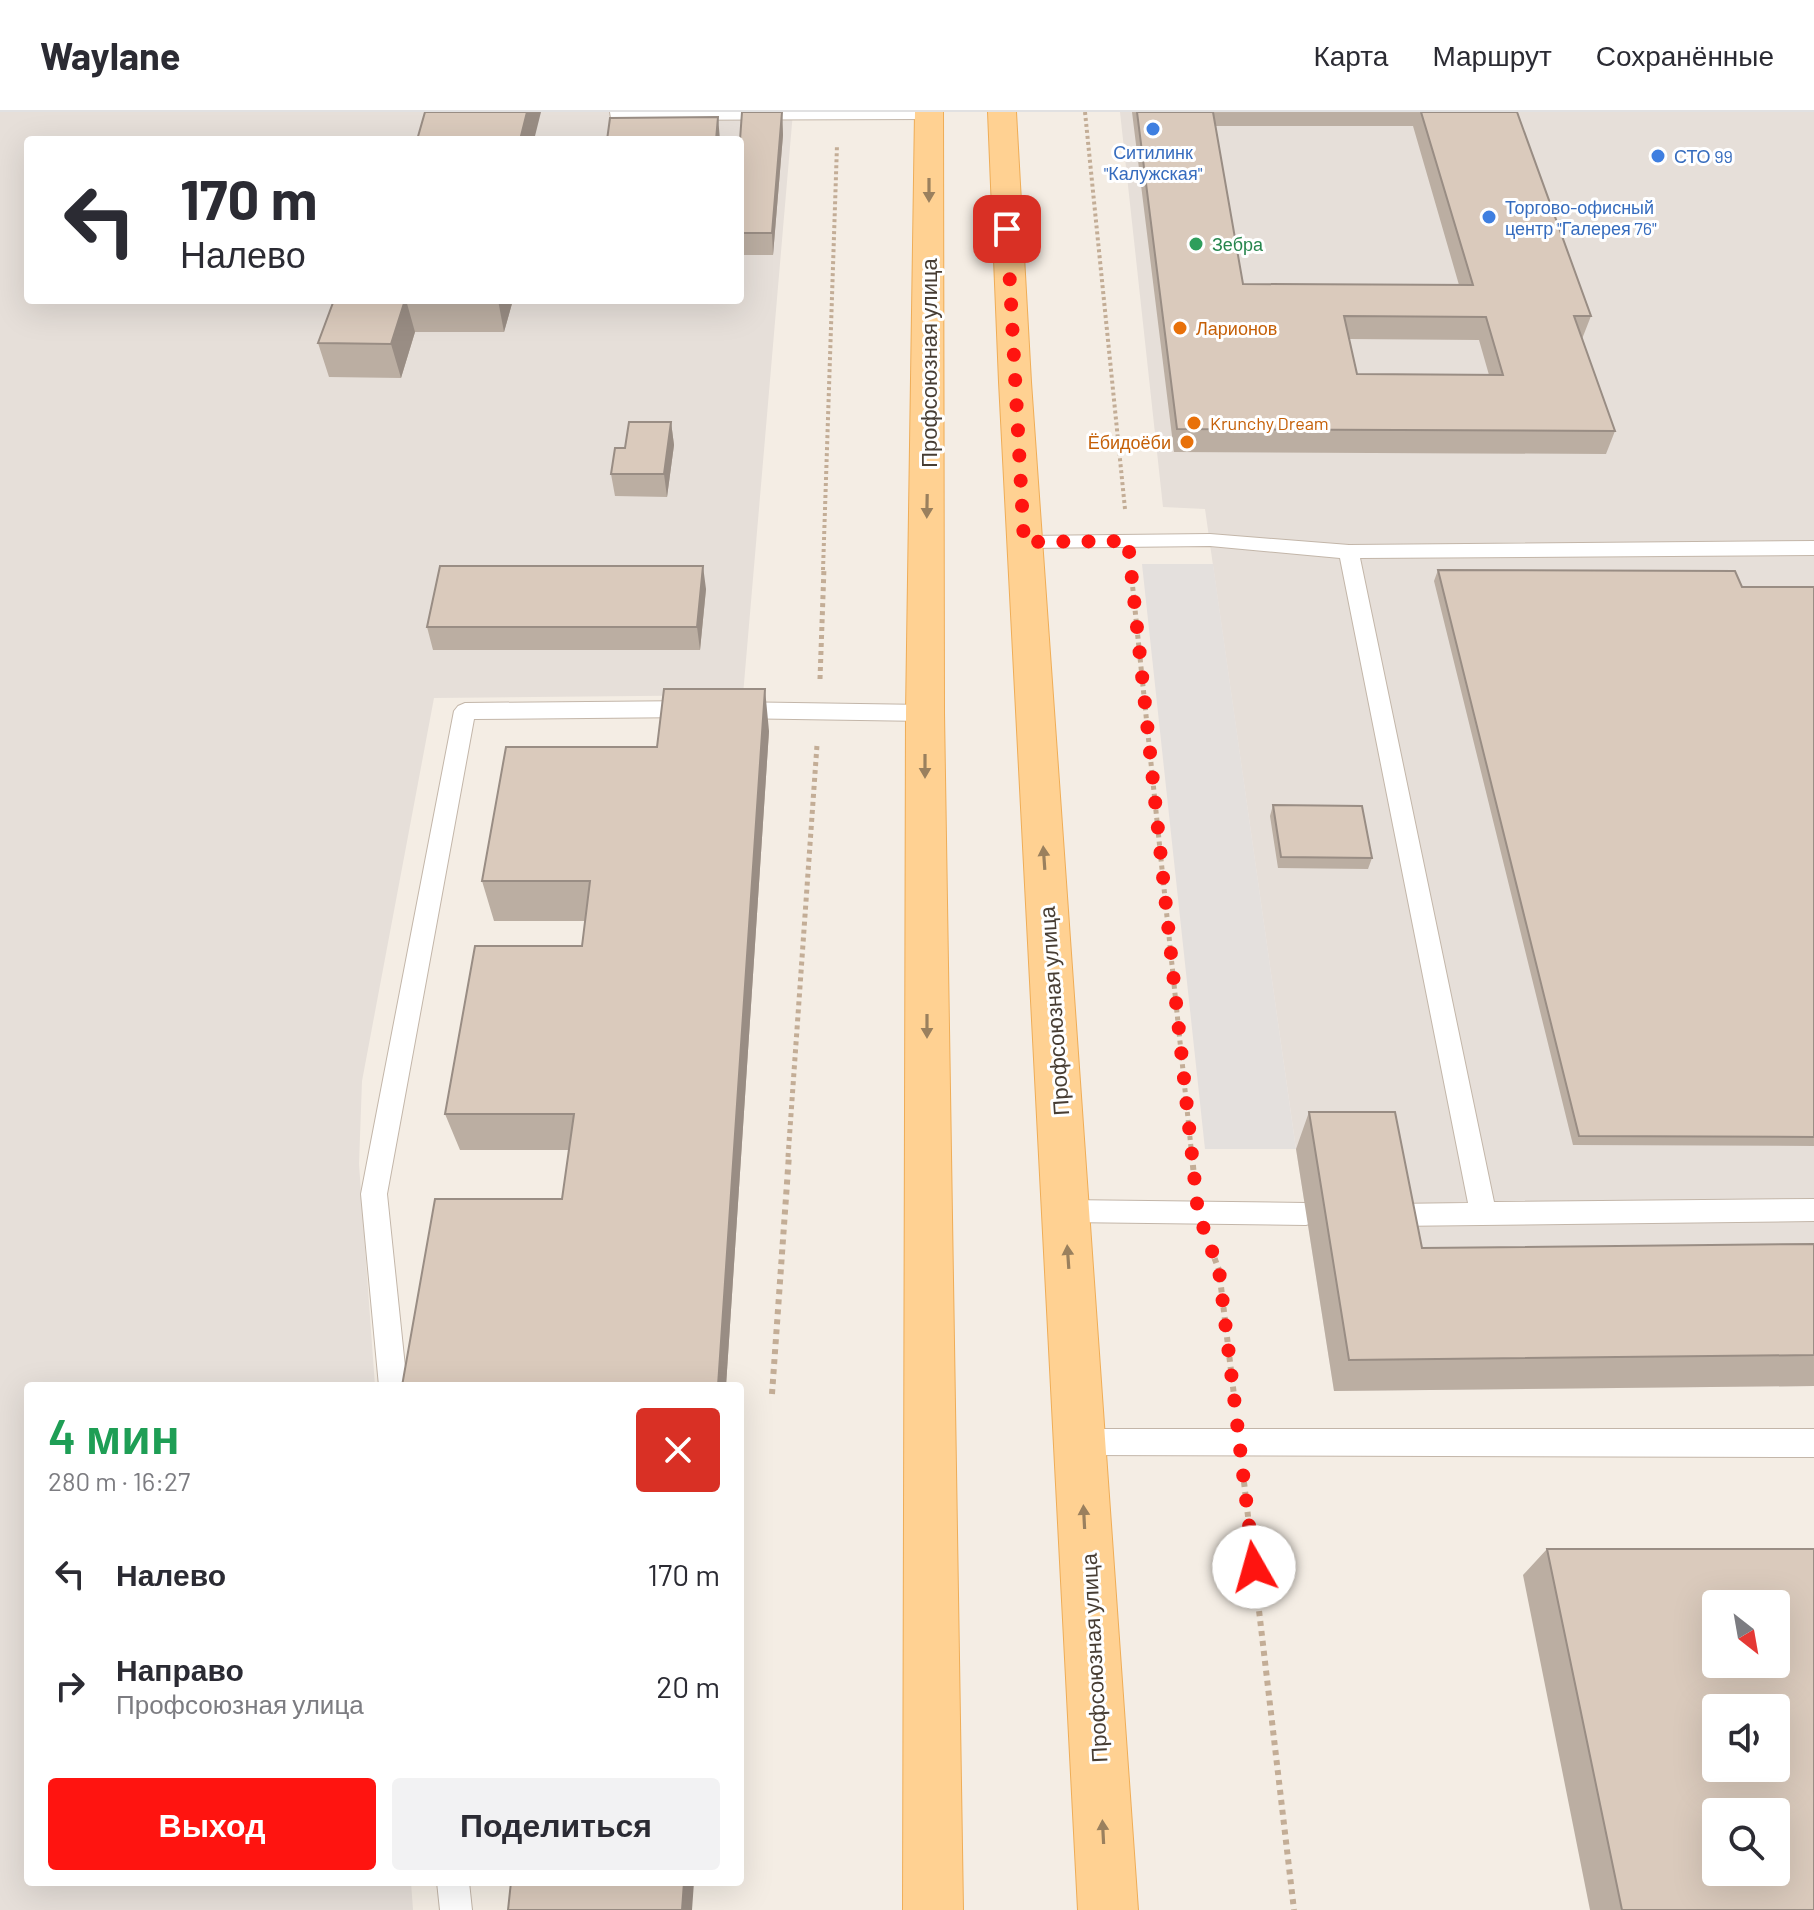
<!DOCTYPE html>
<html lang="ru">
<head>
<meta charset="utf-8">
<style>
  :root { --surface:#fff; --page:#f2f2f3; --text:#2b2b33; --muted:#7c7c81; --line:#e1e1e2; --accent:#ff1410 }
  body { margin:0; font-family:Barlow,sans-serif; background:var(--page); color:var(--text); height:100vh; display:flex; flex-direction:column; font-size:30px; white-space:nowrap }
  * { box-sizing:border-box; margin:0 }
  p { font-size:26px; color:var(--muted) }
  .icon { flex:none; width:44px; height:44px; fill:none; stroke:currentColor; stroke-width:2; stroke-linecap:round; stroke-linejoin:round }
  .map { position:relative; flex:1; overflow:hidden }
  .panel { position:absolute; left:24px; top:1270px; width:720px; height:504px; display:flex; flex-direction:column; background:var(--surface); border-radius:8px; box-shadow:0 8px 32px #0002 }
  .panel>* { flex:none }
  .top-card { position:absolute; left:24px; top:24px; width:720px; height:168px; border-radius:8px; box-shadow:0 8px 32px #0002; background:#fff; color:var(--text); overflow:hidden }
  .needle { width:52px; rotate:149deg }
  .buttons { position:absolute; left:1702px; top:1478px; display:grid; gap:16px }
  .buttons a { display:grid; place-items:center; width:88px; height:88px; border-radius:8px; background:var(--surface); box-shadow:0 8px 32px #0002; font-size:40px }
  .pin { position:absolute; display:grid; place-items:center; width:68px; height:68px; color:#fff; margin:-34px; border-radius:16px; box-shadow:0 4px 12px #0006 }
  .me { position:absolute; width:88px; margin:-44px; rotate:353deg; stroke-linejoin:round; filter:drop-shadow(0 0 6px #0008) }
  .turn { display:flex; align-items:center; gap:28px; height:168px; padding:0 24px; font-size:36px }
  .turn .icon { width:104px; height:104px; stroke-width:2.5 }
  .turn b { display:block; font-size:56px; line-height:68px }
  .round { display:grid; place-items:center; flex:none; width:84px; height:84px; border-radius:8px; background:var(--page) }
  .headline { display:flex; align-items:center; justify-content:space-between; height:136px; padding:0 24px }
  h1 { font-size:48px; font-weight:600; line-height:60px; color:#1e9e55 }
  .action { display:flex; gap:16px; margin-top:auto; padding:16px 24px }
  .action a { flex:1; height:92px; border-radius:8px; background:var(--accent); color:#fff; font-size:32px; font-weight:600; line-height:92px; text-align:center }
  .action a+a { background:var(--page); color:var(--text) }
  ul { padding:0; list-style:none }
  li { display:flex; align-items:center; gap:24px; height:112px; padding:0 24px }
  li div { flex:1 }
  li b { display:block; font-size:30px }
  li em { font-style:normal }
  header { display:flex; align-items:center; gap:48px; box-sizing:border-box; height:112px; padding:0 40px; background:var(--surface); border-bottom:2px solid var(--line) }
  header strong { font-size:38px }
  nav { display:flex; gap:44px; margin-inline-start:auto; font-size:28px }
  .map>svg:first-child { display:block }
  .industrial { fill:#e6dfd9; fill-rule:evenodd }
  .parking { fill:#e4e0dd }
  .lines { fill:none; stroke-linecap:round; stroke-linejoin:round }
  .service-casing { stroke:#c3b6a9; stroke-width:2 }
  .primary-casing { stroke:#efad57; stroke-width:2 }
  .path-far2 { stroke:#c3ad96; stroke-width:4; stroke-dasharray:3 3; stroke-linecap:butt }
  .path-far1 { stroke:#c3ad96; stroke-width:5; stroke-dasharray:4 4; stroke-linecap:butt }
  .path { stroke:#c3ad96; stroke-width:6; stroke-dasharray:5 5; stroke-linecap:butt }
  .service { fill:#fff; fill-rule:evenodd }
  .primary { fill:#ffd192; fill-rule:evenodd }
  .wall { fill:#bbaea2; fill-rule:evenodd }
  .shaded-wall { fill:#998d84 }
  .building { fill:#dacabc; stroke:#998d84; stroke-width:2; fill-rule:evenodd }
  .oneway { fill:#9a805e }
  .route { stroke:#ff1410; stroke-width:14; stroke-dasharray:0 25.2 }
  .shop-dot { fill:#3f7fe0; stroke:#fff; stroke-width:3 }
  .leisure-dot { fill:#2e9e5b; stroke:#fff; stroke-width:3 }
  .food-dot { fill:#e8710a; stroke:#fff; stroke-width:3 }
  .labels { text-anchor:middle; dominant-baseline:central; stroke-width:6; stroke-linejoin:round; paint-order:stroke }
  .far-shop-label { font-size:18px; fill:#366cbe; stroke:#fff; text-anchor:start }
  .far-leisure-label { font-size:18px; fill:#27864d; stroke:#fff; text-anchor:start }
  .far-food-label { font-size:18px; fill:#c56008; stroke:#fff; text-anchor:start }
  .street-label { font-size:22px; fill:#473d33; stroke:#fff }
</style>
</head>
<body>
<header>
<strong>Waylane</strong>
<nav><a>Карта</a><a>Маршрут</a><a>Сохранённые</a></nav>
</header>
<div class="map">
<svg width="1814" height="1798" viewBox="0 0 1814 1798">
  <rect width="100%" height="100%" fill="#f4ede4"/>
  <!-- industrial -->
  <path class="industrial" d="M0 0H793L743 583 434 586 362 969 359 1052 375 1274H28V1770H411L413 1798H0ZM28 28H740V188H28Z
    M1120 0H1814V1274L1334 1279 1296 1037 1205 397 1163 395Z"/>
  <!-- parking -->
  <path class="parking" d="M1142 452H1213L1296 1037H1205Z"/>
  <g class="lines">
    <!-- service casing -->
    <g class="service-casing">
      <path id="service" d="M610 0H935L937 2 929 7 616 8 611 6Z
        M1210 422 1349 433 1814 429V443L1360 446 1494 1090 1814 1087V1109L1392 1114 1383 1111 1379 1103 1383 1095 1392 1092 1468 1091 1340 446 1210 434 1024 436 1014 430 1024 424Z
        M695 589 702 592 706 597 702 602 695 605 474 607 387 1082 407 1274H379L361 1082 454 599 458 594 465 591Z
        M735 590 925 593 932 596 936 601 932 606 925 609 735 606 728 603 724 598 728 593Z
        M1066 1088 1306 1091 1315 1094 1319 1102 1315 1110 1306 1113 1066 1110 1057 1107 1053 1099 1057 1091Z
        M1080 1317H1814V1345L1080 1343 1070 1340 1066 1330 1070 1320Z
        M437 1770H469L472 1798H440Z"/>
    </g>
    <!-- primary casing -->
    <g class="primary-casing">
      <path id="primary" d="M915 0H943L944 601 963 1798H903L906 601Z
        M988 0H1016L1031 270 1138 1798H1078L999 270Z"/>
    </g>
    <!-- path-far2 -->
    <path class="path-far2" d="M1085 0 1125 397
      M823 458 837 33"/>
    <!-- path-far1 -->
    <path class="path-far1" d="M1131 459 1192 1045
      M820 567 824 456
      M788 1045 817 633"/>
    <!-- path -->
    <path class="path" d="M1192 1043 1194 1065
      M1211 1137 1219 1158 1235 1292
      M772 1282 789 1043
      M1244 1370 1294 1798"/>
    <!-- service -->
    <use href="#service" class="service"/>
    <!-- primary -->
    <use href="#primary" class="primary"/>
  </g>
  <!-- wall -->
  <path class="wall" d="M782 0 783 23 773 143H740V28Z
    M1132 0H1517L1591 204 1582 227 1615 319 1606 342 1174 340ZM1215 14H1413L1459 173 1243 172ZM1349 227 1479 228 1489 263 1357 262Z
    M334 188H513L504 220H415L401 266 329 265 318 231Z
    M671 310 674 333 667 385 615 384 611 362 625 336Z
    M1438 458 1742 475H1814V1034L1573 1033 1434 469Z
    M706 477 700 538H433L427 515Z
    M769 619 726 1274H402L562 1087 569 1038H460L445 1002 582 834 585 809H494L482 769 657 635Z
    M1273 693 1372 746 1368 757 1278 756 1270 704Z
    M1309 1000 1422 1136 1814 1132V1274L1334 1279 1296 1037Z
    M1547 1437 1814 1798H1590L1523 1463Z"/>
  <!-- shaded-wall -->
  <path class="shaded-wall" d="M527 0H541L534 28H520Z
    M782 0 783 23 773 143 772 121Z
    M718 5 720 28H716Z
    M405 188H406L415 220 401 266 391 232Z
    M498 188H513L504 220Z
    M671 310 674 333 667 385 664 362Z
    M703 454 706 477 700 538 697 515Z
    M765 577 769 619 726 1274H718Z
    M684 1770H694L692 1798H682Z"/>
  <!-- building -->
  <path class="building" d="M425 0H527L520 28H417Z
    M742 0H782L772 121H740V28Z
    M1137 0H1213L1243 172 1473 173 1421 0H1517L1591 204H1574L1615 319 1177 317ZM1344 204 1486 205 1503 263 1357 262Z
    M718 5 716 28H607L610 6Z
    M334 188H405L391 232 318 231Z
    M629 310H671L664 362H611L615 336H625Z
    M440 454H703L697 515H427Z
    M1438 458 1735 459 1742 475H1814V1025L1579 1024Z
    M664 577H765L718 1274H402L435 1087H562L574 1002H445L475 834H582L590 769H482L506 635H657Z
    M1273 693 1362 694 1372 746 1281 745Z
    M1309 1000H1395L1422 1136 1814 1132V1243L1349 1248Z
    M1547 1437H1814V1798H1622ZM1716 1492H1776V1552H1716ZM1716 1596H1776V1656H1716ZM1716 1700H1776V1760H1716Z
    M511 1770H684L682 1798H508Z"/>
  <!-- one-way arrows -->
  <defs><path id="oneway-solid" d="M-6-.8H1V-3.2L6.5 0L1 3.2V.8H-6Z" transform="scale(2)"/></defs>
  <g class="oneway">
    <use href="#oneway-solid" transform="translate(929 78) rotate(90)"/>
    <use href="#oneway-solid" transform="translate(927 394) rotate(91)"/>
    <use href="#oneway-solid" transform="translate(925 654) rotate(90)"/>
    <use href="#oneway-solid" transform="translate(1044 746) rotate(-94)"/>
    <use href="#oneway-solid" transform="translate(927 914) rotate(90)"/>
    <use href="#oneway-solid" transform="translate(1068 1145) rotate(-94)"/>
    <use href="#oneway-solid" transform="translate(1084 1405) rotate(-93)"/>
    <use href="#oneway-solid" transform="translate(1103 1720) rotate(-93)"/>
  </g>
  <g class="lines">
    <!-- route -->
    <path class="route" d="M1007 117 1024 430 1128 429 1198 1101 1219 1158 1254 1455"/>
  </g>
  <!-- markers -->
  <g class="shop-dot">
    <circle cx="1153" cy="17" r="8"/>
    <circle cx="1658" cy="44" r="8"/>
    <circle cx="1489" cy="105" r="8"/>
  </g>
  <circle class="leisure-dot" cx="1196" cy="132" r="8"/>
  <g class="food-dot">
    <circle cx="1180" cy="216" r="8"/>
    <circle cx="1194" cy="311" r="8"/>
    <circle cx="1187" cy="330" r="8"/>
  </g>
  <g class="labels">
    <!-- far-shop labels -->
    <g class="far-shop-label">
      <text x="1153" y="40" text-anchor="middle">Ситилинк<tspan x="1153" dy="21">"Калужская"</tspan></text>
      <text x="1674" y="44">СТО 99</text>
      <text x="1505" y="95">Торгово-офисный<tspan x="1505" dy="21">центр "Галерея 76"</tspan></text>
    </g>
    <!-- far-leisure labels -->
    <g class="far-leisure-label">
      <text x="1212" y="132">Зебра</text>
    </g>
    <!-- far-food labels -->
    <g class="far-food-label">
      <text x="1196" y="216">Ларионов</text>
      <text x="1210" y="311">Krunchy Dream</text>
      <text x="1171" y="330" text-anchor="end">Ёбидоёби</text>
    </g>
    <!-- street labels -->
    <g class="street-label">
      <text transform="translate(928 251) rotate(-90)">Профсоюзная улица</text>
      <text transform="translate(1053 899) rotate(-94)">Профсоюзная улица</text>
      <text transform="translate(1093 1546) rotate(-93)">Профсоюзная улица</text>
    </g>
  </g>
</svg>
<div class="buttons">
<a><svg class="needle" viewBox="-14 -14 28 28"><path d="M0-13l5 13h-10z" fill="#e53935"/><path d="M0 13l5-13h-10z" fill="#7c7c81"/></svg></a>
<a><svg class="icon" aria-label="sound" viewBox="0 0 24 24"><path d="M4 9h4l5-4v14l-5-4H4zM17 9q2 3 0 6"/></svg></a>
<a><svg class="icon" aria-label="search" viewBox="0 0 24 24"><circle cx="10" cy="10" r="6"/><path d="M15 15l6 6"/></svg></a>
</div>
<div class="pin" style="left:1007px;top:117px;background:#d93025"><svg class="icon" aria-label="arrive" viewBox="0 0 24 24"><path d="M6 21V4h12l-3 4 3 4H6"/></svg></div>
<svg class="me" style="left:1254px;top:1455px" viewBox="-20 -20 40 40"><circle r="19" fill="#fff"/><path d="M0-13L10 11 0 6-10 11z" fill="#ff1410"/></svg>
<div class="top-card">
<div class="turn"><svg class="icon" aria-label="left" viewBox="0 0 24 24"><path d="M17 20v-9H6M10 6l-5 5 5 5"/></svg><div><b>170 m</b>Налево</div></div>
</div>
<section class="panel">
<div class="headline"><div><h1>4 мин</h1><p>280 m · 16:27</p></div><a class="round" style="background:#d93025;color:#fff"><svg class="icon" aria-label="close" viewBox="0 0 24 24"><path d="M6 6l12 12M18 6L6 18"/></svg></a></div>
<ul>
<li><svg class="icon" aria-label="left" viewBox="0 0 24 24"><path d="M17 20v-9H6M10 6l-5 5 5 5"/></svg><div><b>Налево</b></div><em>170 m</em></li>
<li><svg class="icon" aria-label="right" viewBox="0 0 24 24"><path d="M7 20v-9h11M14 6l5 5-5 5"/></svg><div><b>Направо</b><p>Профсоюзная улица</p></div><em>20 m</em></li>
</ul>
<div class="action"><a>Выход</a><a>Поделиться</a></div>
</section>
</div>
</body>
</html>
